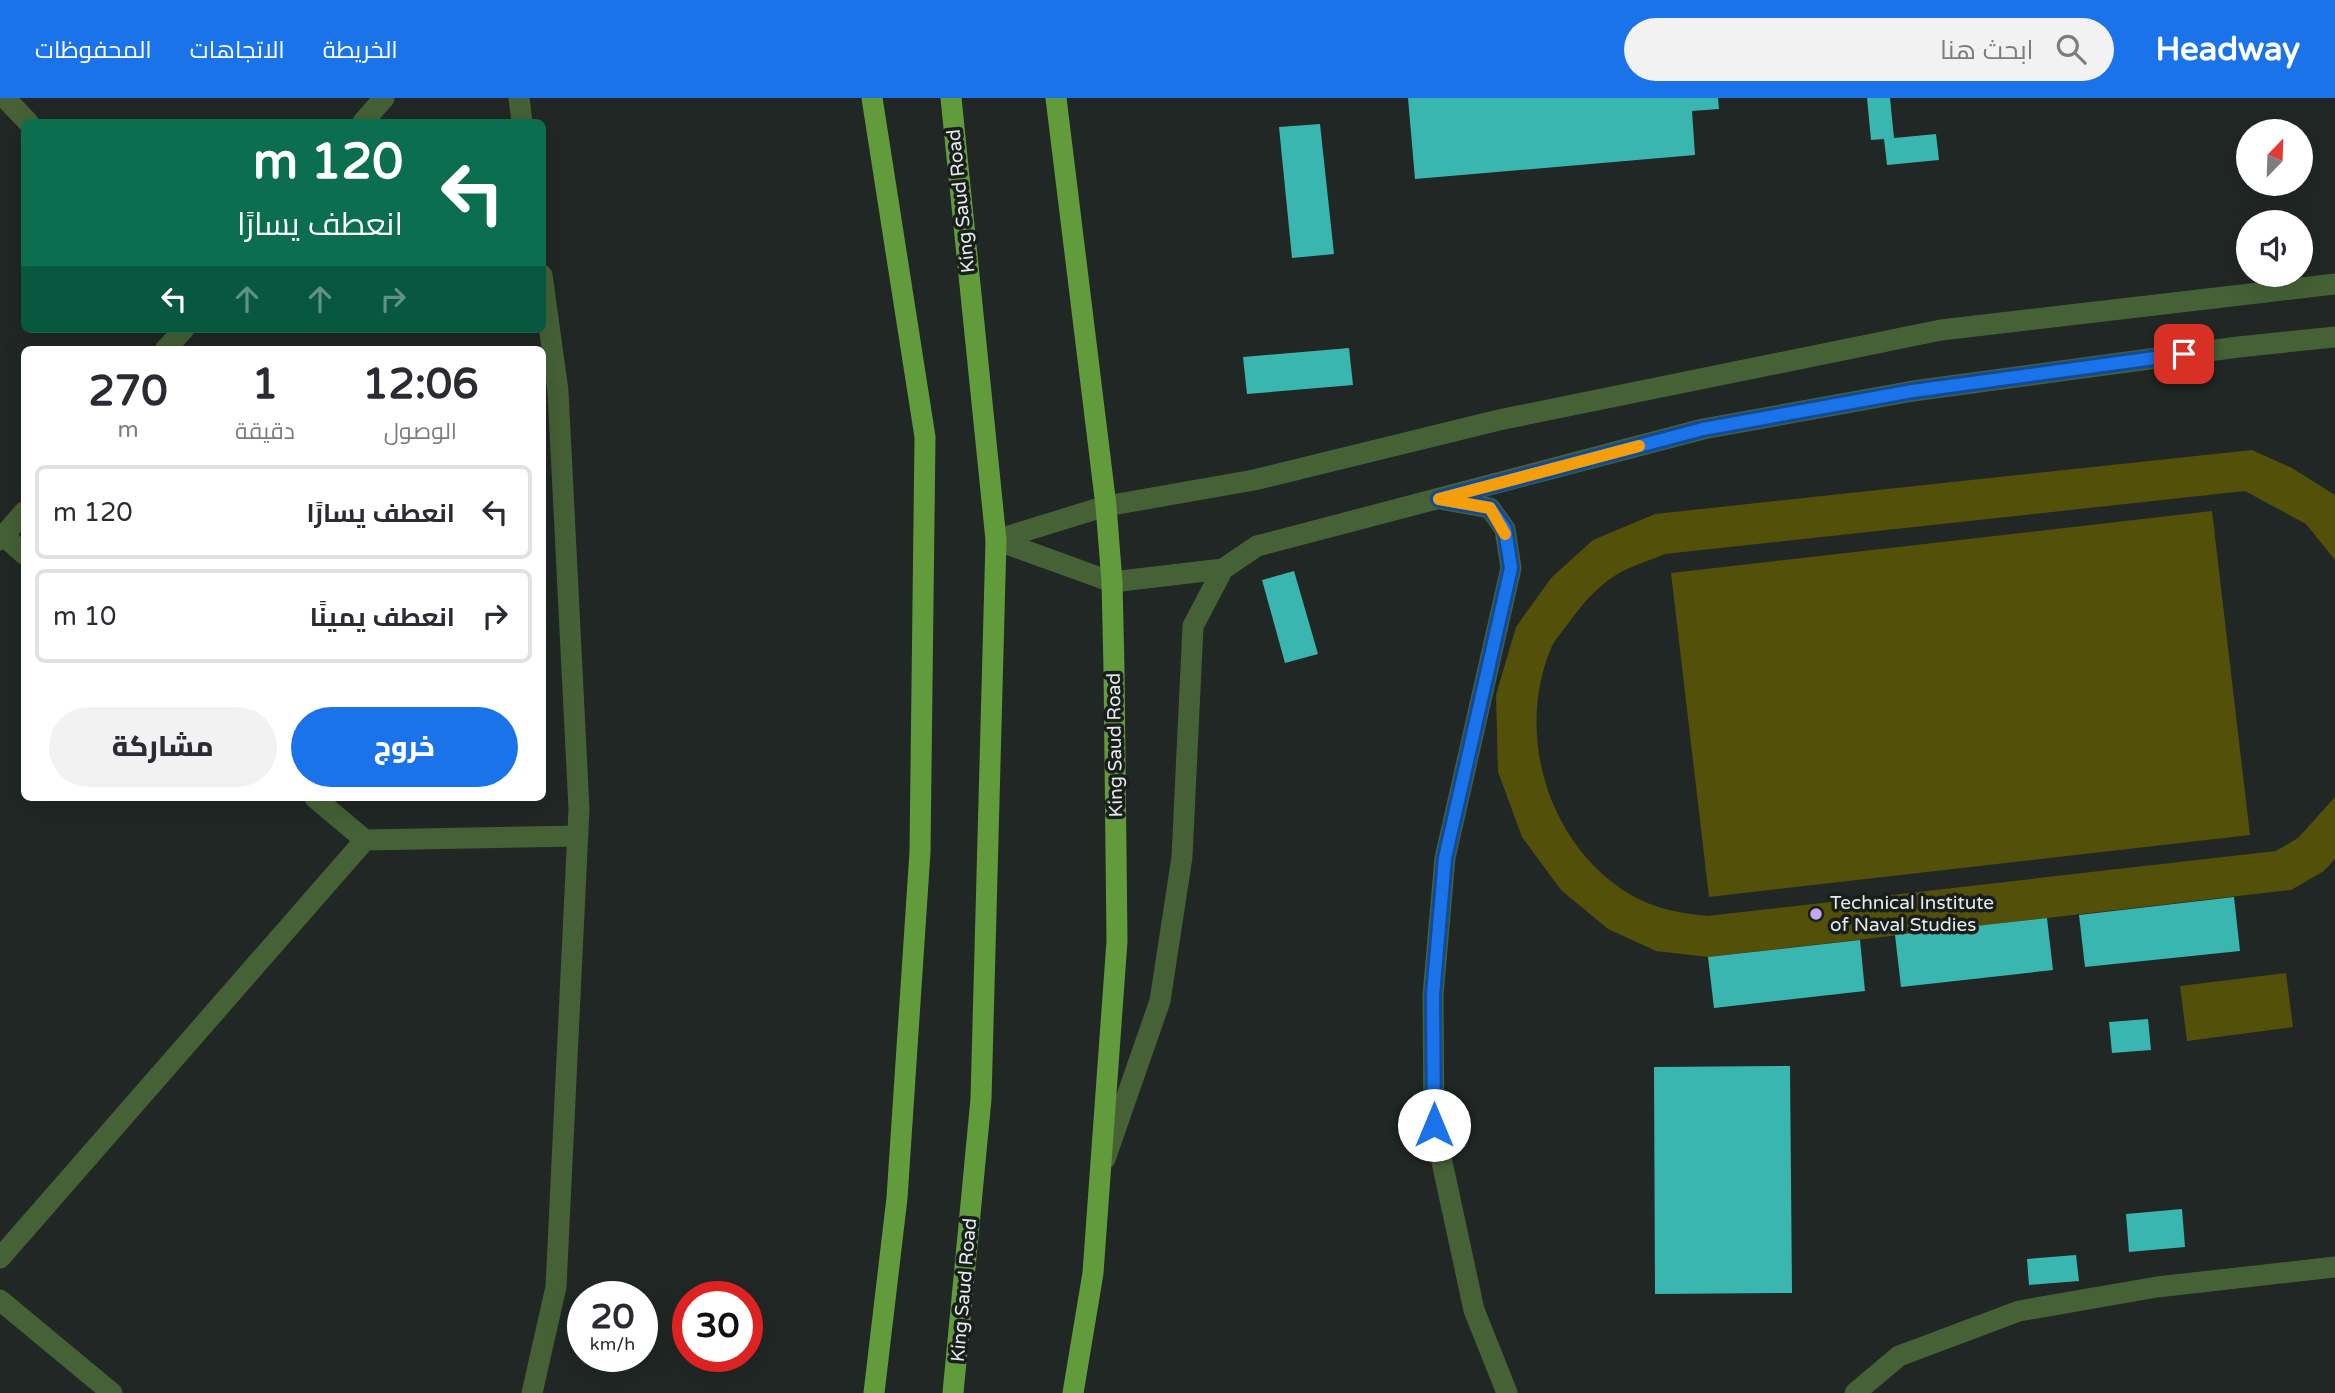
<!DOCTYPE html>
<html lang="ar">
<head>
<meta charset="utf-8">
<style>
  :root { --surface:#fff; --page:#f2f2f3; --text:#2b2b33; --muted:#7c7c81; --line:#e1e1e2; --accent:#1a73e8 }
  body { margin:0; font-family:"Varela Round",Cairo,sans-serif; background:var(--page); color:var(--text); direction:rtl; height:100vh; display:flex; flex-direction:column; font-size:26px; white-space:nowrap }
  * { box-sizing:border-box; margin:0 }
  p { font-size:23px; color:var(--muted) }
  .icon { flex:none; width:38px; height:38px; fill:none; stroke:currentColor; stroke-width:2; stroke-linecap:round; stroke-linejoin:round }
  .map { position:relative; flex:1; overflow:hidden; direction:ltr }
  .panel { position:absolute; left:21px; top:248px; width:525px; height:455px; display:flex; flex-direction:column; background:var(--surface); border-radius:10px; box-shadow:0 7px 28px #0002; direction:rtl }
  .panel>* { flex:none }
  .banner { position:absolute; left:21px; top:21px; width:525px; height:214px; border-radius:10px; box-shadow:0 7px 28px #0002; direction:rtl; background:#0b6e4f; color:#fff; overflow:hidden }
  .needle { width:46px; rotate:23deg }
  .buttons { position:absolute; left:2236px; top:21px; display:grid; gap:14px }
  .buttons a { display:grid; place-items:center; width:77px; height:77px; border-radius:50%; background:var(--surface); box-shadow:0 7px 28px #0002; font-size:35px }
  .speed { position:absolute; left:567px; top:1183px; display:flex; gap:14px; font-size:35px; font-weight:700; text-align:center }
  .speed>* { display:grid; place-content:center; width:91px; height:91px; border-radius:50%; background:var(--surface); box-shadow:0 7px 28px #0002; line-height:1 }
  .speed small { font-size:18px; font-weight:400 }
  .speed .limit { border:10px solid #d22; background:#fff; color:#111 }
  .pin { position:absolute; display:grid; place-items:center; width:60px; height:60px; color:#fff; margin:-30px; border-radius:14px; box-shadow:0 4px 10px #0006 }
  .me { position:absolute; width:77px; margin:-38px; rotate:0deg; stroke-linejoin:round; filter:drop-shadow(0 0 5px #0008) }
  .turn { display:flex; align-items:center; gap:24px; height:147px; padding:0 28px; font-size:32px }
  .turn .icon { width:91px; height:91px; stroke-width:2.5 }
  .turn b { display:block; font-size:49px; line-height:60px }
  .lanes { display:flex; align-items:center; height:66px; padding:0 28px; background:#0003; justify-content:center; gap:35px; direction:ltr }
  .lanes .off { opacity:.35 }
  .eta { display:flex; justify-content:space-evenly; align-items:center; height:119px; text-align:center }
  .eta b { font-size:42px; font-weight:800; line-height:49px }
  .button { display:flex; gap:14px; margin-top:auto; padding:14px 28px }
  .button a { flex:1; height:80px; border-radius:42px; background:var(--accent); color:#fff; font-size:28px; font-weight:800; line-height:80px; text-align:center }
  .button a+a { background:var(--page); color:var(--text) }
  ul { padding:0; list-style:none }
  li { display:flex; align-items:center; gap:21px; height:94px; margin:0 14px 10px; padding:0 14px; border:4px solid var(--line); border-radius:10px }
  li div { flex:1 }
  li b { display:block; font-size:26px }
  li em { font-style:normal }
  header { display:flex; align-items:center; gap:42px; box-sizing:border-box; height:98px; padding:0 35px; background:var(--accent); color:#fff }
  header strong { font-size:33px }
  nav { display:flex; gap:38px; margin-inline-start:auto; font-size:24px }
  .search { width:490px; height:63px; background:var(--page); display:flex; align-items:center; gap:18px; box-sizing:border-box; padding:0 24px; border-radius:38px; color:var(--muted); font-size:26px }
  .map>svg:first-child { display:block }
  .green { fill:#535009 }
  .building { fill:#3ab6b0 }
  .lines { fill:none; stroke-linecap:round; stroke-linejoin:round }
  .minor { stroke:#456135; stroke-width:21 }
  .major { stroke:#629b3b; stroke-width:21 }
  .route-casing { stroke:#114b97; stroke-width:18 }
  .route { stroke:#1a73e8; stroke-width:12 }
  .slow { stroke:#f59e0b; stroke-width:12 }
  .poi-dot { fill:#c4a7f1; stroke:#181e1b; stroke-width:2.5 }
  .labels { text-anchor:middle; dominant-baseline:central; stroke-width:7; stroke-linejoin:round; paint-order:stroke }
  .street-label { font-size:19px; fill:#e5e9e7; stroke:#181e1b }
  .poi-label { font-size:19px; fill:#e5e9e7; stroke:#181e1b; text-anchor:start }
</style>
</head>
<body>
<header>
<strong>Headway</strong>
<div class="search"><svg class="icon" aria-label="search" viewBox="0 0 24 24"><circle cx="10" cy="10" r="6"/><path d="M15 15l6 6"/></svg>ابحث هنا</div>
<nav><a>الخريطة</a><a>الاتجاهات</a><a>المحفوظات</a></nav>
</header>
<div class="map">
<svg width="2335" height="1295" viewBox="0 0 2335 1295">
  <rect width="100%" height="100%" fill="#212724"/>
  <!-- green -->
  <path class="green" d="M2252 352 2292 370 2335 397V462L2306 426 2245 393 1665 456C1649 463 1630 468 1616 477 1599 487 1582 506 1571 522 1565 530 1557 539 1552 548 1514 635 1548 748 1631 797 1655 811 1680 815 1707 818L2276 753 2298 740 2335 699V761L2324 773 2291 792 1708 859 1656 853 1608 831 1561 792 1522 739 1498 674 1496 597 1516 529 1551 480 1593 442 1655 416Z
    M2212 413 2250 737 1709 799 1671 475Z
    M2286 875 2293 929 2187 943 2180 888Z"/>
  <!-- building -->
  <path class="building" d="M1408 0H1718L1719 11 1692 13 1695 57 1415 81Z
    M1867 0H1890L1894 40 1936 36 1939 62 1887 67 1884 41 1871 42Z
    M1320 26 1334 156 1292 160 1279 29Z
    M1349 250 1353 287 1247 296 1243 259Z
    M1294 473 1318 556 1285 565 1262 482Z
    M2234 799 2240 853 2085 869 2079 817Z
    M2047 820 2053 872 1901 889 1895 837Z
    M1860 842 1865 893 1714 910 1708 859Z
    M2148 921 2151 952 2112 955 2109 924Z
    M1790 968 1792 1195 1655 1196 1654 969Z
    M2182 1111 2185 1149 2129 1154 2126 1116Z
    M2076 1157 2079 1183 2029 1187 2027 1161Z"/>
  <g class="lines">
    <!-- minor -->
    <path class="minor" d="M5 0 28 24
      M519 0 522 24
      M363 24 384 0
      M2335 186 1941 232 1499 322 1254 382 1106 408 996 442 1112 484 1223 471 1257 448 1703 331 1913 293 2238 249 2335 239
      M165 252 184 231
      M1445 402 1490 410 1505 431 1511 470 1445 760 1433 897 1434 1027 1474 1212 1507 1295
      M4 438 24 456
      M0 442 24 414
      M315 700 365 742
      M1105 1061 1160 903 1182 759 1193 528 1223 471
      M0 1160 365 742 578 738
      M0 1202 112 1295
      M532 1295 556 1189 579 711 558 293 542 177
      M1855 1295 1899 1258 2019 1213 2157 1189 2335 1169"/>
    <!-- major -->
    <path class="major" d="M872 0 925 339 920 754 897 1100 874 1295
      M951 0 996 442 981 1001 953 1295
      M1056 0 1106 408 1112 484 1114 571 1117 843 1093 1175 1073 1295"/>
  </g>
  <g class="lines">
    <!-- route casing -->
    <g class="route-casing">
      <path id="route" d="M1434 1027 1433 897 1445 760 1511 470 1505 431 1490 410 1439 401 1703 331 1913 293 2184 256"/>
    </g>
    <!-- route -->
    <use href="#route" class="route"/>
    <!-- slow -->
    <path class="slow" d="M1505 436 1490 410 1439 401 1639 348"/>
  </g>
  <!-- markers -->
  <circle class="poi-dot" cx="1816" cy="816" r="7"/>
  <g class="labels">
    <!-- street labels -->
    <g class="street-label">
      <text transform="translate(961 103) rotate(-96)">King Saud Road</text>
      <text transform="translate(1115 647) rotate(-91)">King Saud Road</text>
      <text transform="translate(964 1192) rotate(-85)">King Saud Road</text>
    </g>
    <!-- poi labels -->
    <g class="poi-label">
      <text x="1830" y="805">Technical Institute<tspan x="1830" dy="22">of Naval Studies</tspan></text>
    </g>
  </g>
</svg>
<div class="buttons">
<a><svg class="needle" viewBox="-14 -14 28 28"><path d="M0-13l5 13h-10z" fill="#e53935"/><path d="M0 13l5-13h-10z" fill="#7c7c81"/></svg></a>
<a><svg class="icon" aria-label="sound" viewBox="0 0 24 24"><path d="M4 9h4l5-4v14l-5-4H4zM17 9q2 3 0 6"/></svg></a>
</div>
<div class="speed"><div>20<small>km/h</small></div><div class="limit">30</div></div>
<div class="pin" style="left:2184px;top:256px;background:#d93025"><svg class="icon" aria-label="arrive" viewBox="0 0 24 24"><path d="M6 21V4h12l-3 4 3 4H6"/></svg></div>
<svg class="me" style="left:1434px;top:1027px" viewBox="-20 -20 40 40"><circle r="19" fill="#fff"/><path d="M0-13L10 11 0 6-10 11z" fill="#1a73e8"/></svg>
<div class="banner">
<div class="turn"><svg class="icon" aria-label="left" viewBox="0 0 24 24"><path d="M17 20v-9H6M10 6l-5 5 5 5"/></svg><div><b>120 m</b>انعطف يسارًا</div></div>
<div class="lanes"><svg class="icon" aria-label="left" viewBox="0 0 24 24"><path d="M17 20v-9H6M10 6l-5 5 5 5"/></svg><svg class="icon off" aria-label="ahead" viewBox="0 0 24 24"><path d="M12 20V5M6 11l6-6 6 6"/></svg><svg class="icon off" aria-label="ahead" viewBox="0 0 24 24"><path d="M12 20V5M6 11l6-6 6 6"/></svg><svg class="icon off" aria-label="right" viewBox="0 0 24 24"><path d="M7 20v-9h11M14 6l5 5-5 5"/></svg></div>
</div>
<section class="panel">
<div class="eta">
<div><b>12:06</b><p>الوصول</p></div>
<div><b>1</b><p>دقيقة</p></div>
<div><b>270</b><p>m</p></div>
</div>
<ul>
<li><svg class="icon" aria-label="left" viewBox="0 0 24 24"><path d="M17 20v-9H6M10 6l-5 5 5 5"/></svg><div><b>انعطف يسارًا</b></div><em>120 m</em></li>
<li><svg class="icon" aria-label="right" viewBox="0 0 24 24"><path d="M7 20v-9h11M14 6l5 5-5 5"/></svg><div><b>انعطف يمينًا</b></div><em>10 m</em></li>
</ul>
<div class="button"><a>خروج</a><a>مشاركة</a></div>
</section>
</div>
</body>
</html>
